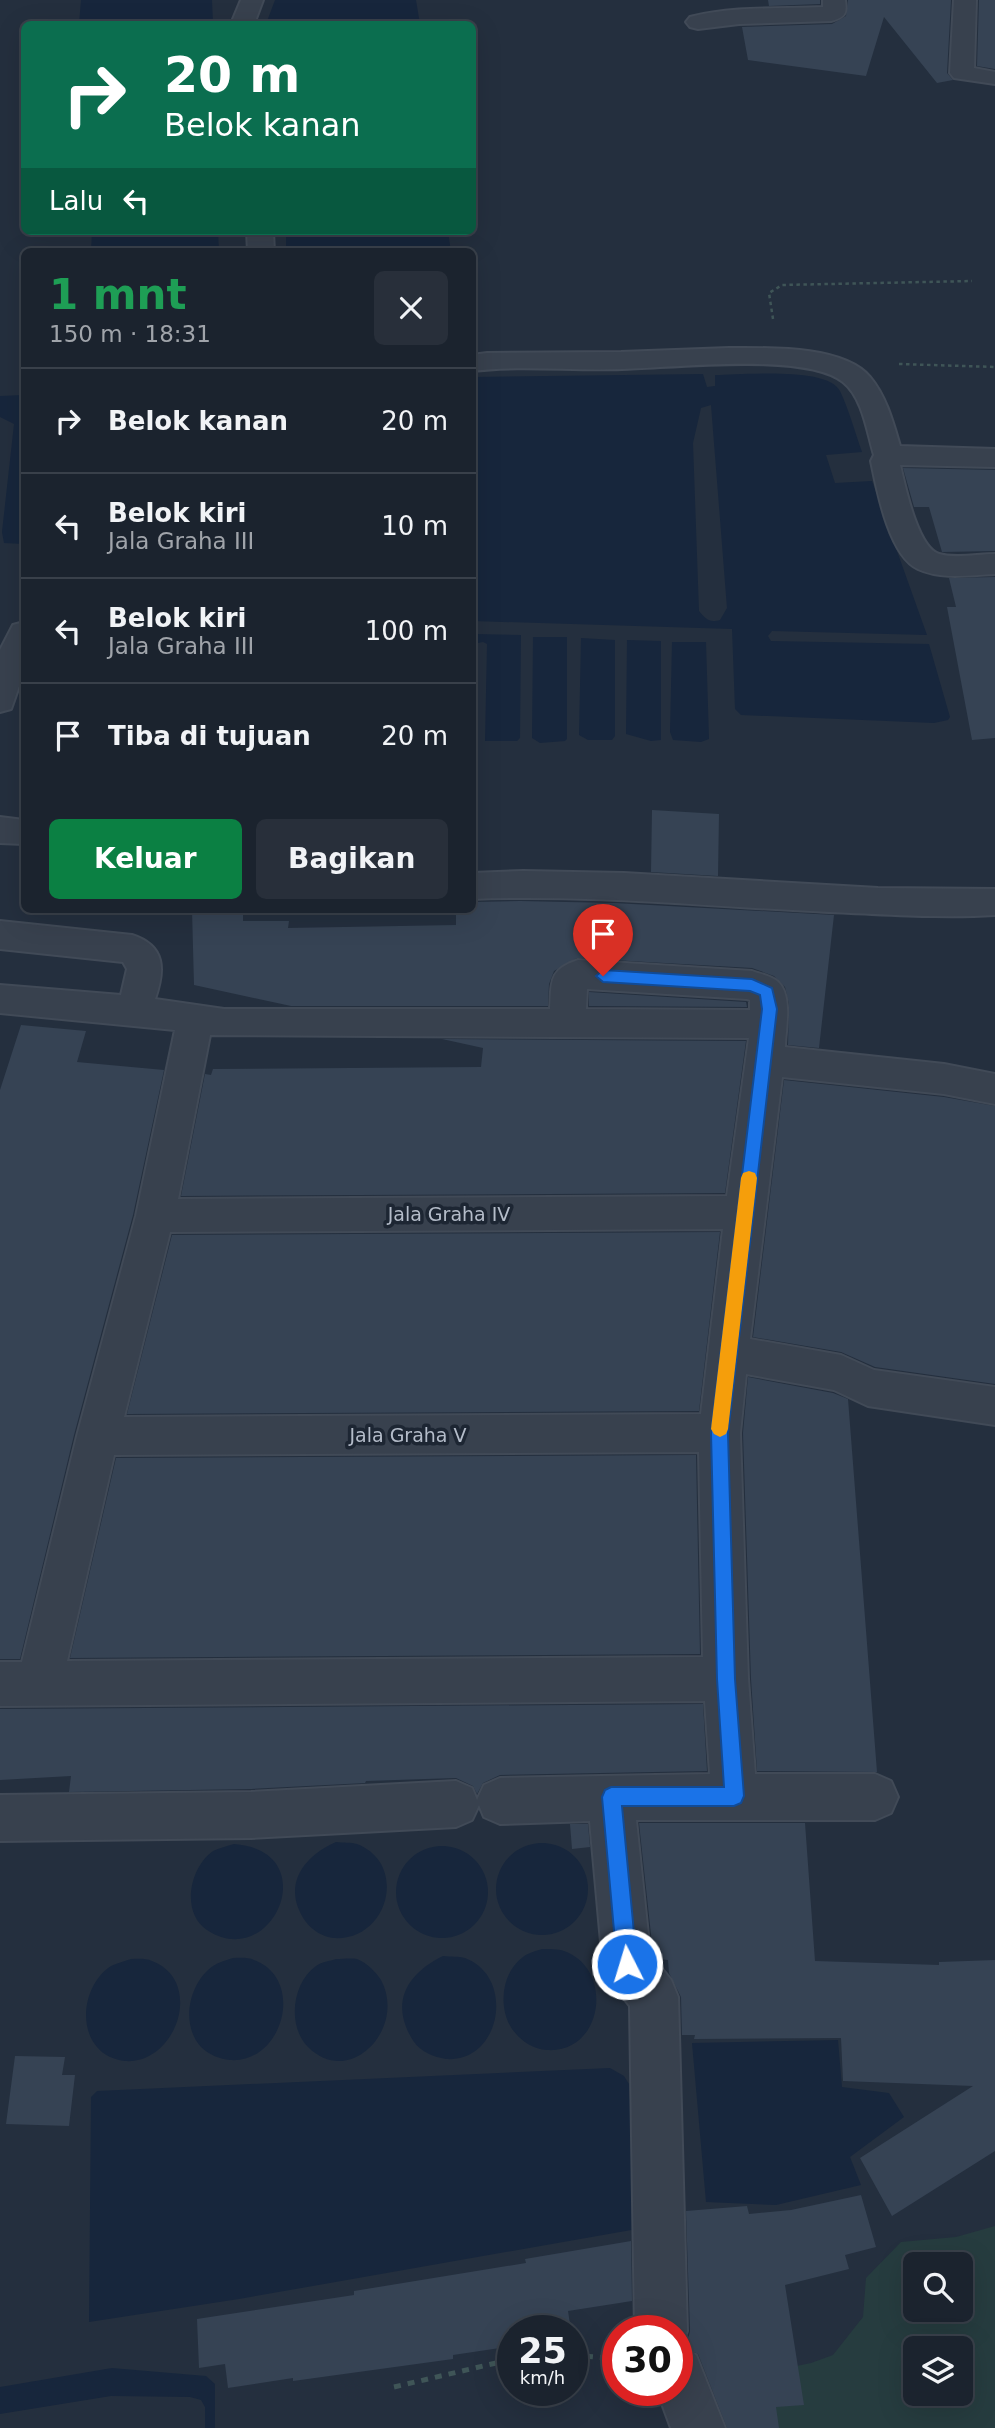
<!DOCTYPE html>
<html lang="id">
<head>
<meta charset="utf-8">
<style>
  :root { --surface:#1b232e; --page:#282f3a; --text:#f1f3f6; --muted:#a0a4aa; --line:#39404a; --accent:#0b8043 }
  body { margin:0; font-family:"DejaVu Sans",sans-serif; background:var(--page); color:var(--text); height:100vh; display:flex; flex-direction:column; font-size:26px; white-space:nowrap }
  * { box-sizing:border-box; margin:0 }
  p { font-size:23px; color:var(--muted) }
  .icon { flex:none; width:38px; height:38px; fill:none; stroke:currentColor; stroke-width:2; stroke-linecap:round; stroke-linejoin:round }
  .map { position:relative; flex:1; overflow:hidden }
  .sheet { position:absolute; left:21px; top:248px; width:455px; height:665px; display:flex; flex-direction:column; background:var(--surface); border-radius:10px; box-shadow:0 7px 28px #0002,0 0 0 2px var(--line) }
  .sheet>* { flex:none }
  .top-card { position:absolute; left:21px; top:21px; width:455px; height:214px; border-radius:10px; box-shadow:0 7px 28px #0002,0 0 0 2px var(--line); background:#0b6e4f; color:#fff; overflow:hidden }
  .fabs { position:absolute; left:903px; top:2252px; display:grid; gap:14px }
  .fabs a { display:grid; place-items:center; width:70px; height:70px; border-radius:10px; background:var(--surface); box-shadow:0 7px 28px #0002,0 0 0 2px var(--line); font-size:35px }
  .speed { position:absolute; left:497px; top:2315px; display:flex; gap:14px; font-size:35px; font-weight:700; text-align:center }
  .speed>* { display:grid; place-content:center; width:91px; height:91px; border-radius:50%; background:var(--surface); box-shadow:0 7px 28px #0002,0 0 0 2px var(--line); line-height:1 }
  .speed small { font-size:18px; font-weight:400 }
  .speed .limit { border:10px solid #d22; background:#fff; color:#111 }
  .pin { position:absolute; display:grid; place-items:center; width:60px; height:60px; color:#fff; margin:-72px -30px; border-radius:50% 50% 50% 0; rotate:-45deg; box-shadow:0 0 7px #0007 }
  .pin .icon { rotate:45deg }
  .me { position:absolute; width:77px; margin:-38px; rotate:355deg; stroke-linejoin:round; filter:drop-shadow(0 0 5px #0008) }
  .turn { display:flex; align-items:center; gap:24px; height:147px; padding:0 28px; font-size:32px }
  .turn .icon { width:91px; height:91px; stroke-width:2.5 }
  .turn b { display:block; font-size:49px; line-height:60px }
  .then { display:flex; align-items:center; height:66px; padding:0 28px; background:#0003; gap:14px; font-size:26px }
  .round { display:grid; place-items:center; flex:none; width:74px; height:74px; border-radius:10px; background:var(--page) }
  .head { display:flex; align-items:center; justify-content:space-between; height:119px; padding:0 28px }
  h1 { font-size:42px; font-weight:800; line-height:52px; color:#1e9e55 }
  .primary-button { display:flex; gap:14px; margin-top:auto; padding:14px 28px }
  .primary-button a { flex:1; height:80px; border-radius:10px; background:var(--accent); color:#fff; font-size:28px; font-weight:800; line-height:80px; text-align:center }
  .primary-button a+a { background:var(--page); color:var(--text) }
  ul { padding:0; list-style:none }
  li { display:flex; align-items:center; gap:21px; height:105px; padding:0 28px; border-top:2px solid var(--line) }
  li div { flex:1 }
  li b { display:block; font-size:26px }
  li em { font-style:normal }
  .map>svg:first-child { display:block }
  .green { fill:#263c3f; fill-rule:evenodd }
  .water { fill:#17263c; fill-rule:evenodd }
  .building { fill:#364354 }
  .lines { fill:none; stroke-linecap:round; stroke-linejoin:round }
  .minor-casing { stroke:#414a57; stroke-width:4 }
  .path-far1 { stroke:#3f5557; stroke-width:2.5; stroke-dasharray:3.5 3.5; stroke-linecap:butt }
  .path { stroke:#3f5557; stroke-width:5; stroke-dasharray:7 7; stroke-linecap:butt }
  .minor { fill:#38414e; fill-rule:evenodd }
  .route { fill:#1a73e8; stroke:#114b97; stroke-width:2 }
  .slow { fill:#f59e0b }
  .labels { text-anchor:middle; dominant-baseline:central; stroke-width:7; stroke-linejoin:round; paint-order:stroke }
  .street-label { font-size:19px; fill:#b4bcc9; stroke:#1d2633 }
</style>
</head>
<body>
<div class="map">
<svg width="995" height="2428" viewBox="0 0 995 2428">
  <rect width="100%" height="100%" fill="#242f3e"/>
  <!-- green -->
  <path class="green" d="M995 2226V2428H734L752 2375 811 2363 833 2355 863 2317 866 2278 901 2242 956 2237ZM915 2264H961V2310H915ZM915 2348H961V2394H915Z"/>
  <!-- water -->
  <path class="water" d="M81 0H212L213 24H79Z
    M275 0H416L420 24H266Z
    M92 231H218L219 252H91Z
    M286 231H448L451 252H286Z
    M703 374 707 387 715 386V375C740 375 828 366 840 391 849 410 855 432 862 452L826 455 835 483 872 481 927 635 772 631 768 636 771 641 929 644 950 717 948 720 934 723 741 715 735 709 732 629 473 621 472 377ZM711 405 727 608 720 620C709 623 706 619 699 611L693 443 701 408Z
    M24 395V544L4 543 2 532 14 424 0 417V396Z
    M473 634 521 635 520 738 517 741H485L487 644 483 642 478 643V739L473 742Z
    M533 637H567V739L565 741 540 743 532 738Z
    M581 638 615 640V736L612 740H588L579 735Z
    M627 640 661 641V740L651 741 626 734Z
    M672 642H706L709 739 701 742 673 740 670 732Z
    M336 1842C343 1843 351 1842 357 1844 409 1864 388 1942 333 1938 323 1937 312 1930 306 1922 281 1887 302 1857 336 1842Z
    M496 1889a46 46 0 1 1 92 0a46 46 0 1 1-92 0Z
    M234 1844C326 1851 272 1973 207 1930 181 1913 189 1868 213 1851 219 1848 227 1846 234 1844Z
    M396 1892a46 46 0 1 1 92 0a46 46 0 1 1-92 0Z
    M542 1949C549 1949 558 1949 564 1951 615 1969 603 2054 547 2050 532 2049 521 2041 512 2029 498 2008 501 1973 523 1957 528 1953 536 1951 542 1949Z
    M443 1956C450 1957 459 1956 465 1958 516 1977 501 2063 446 2059 434 2057 421 2052 414 2042 389 2004 406 1974 443 1956Z
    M233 1958C239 1958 248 1957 254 1960 306 1979 283 2064 230 2060 220 2059 209 2055 201 2047 180 2024 189 1983 213 1966 219 1962 227 1960 233 1958Z
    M131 1959C137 1959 146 1958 152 1961 205 1981 176 2065 125 2061 115 2060 103 2055 97 2047 77 2024 86 1982 111 1966 117 1963 125 1961 131 1959Z
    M336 1959C342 1959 351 1958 357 1959 367 1963 376 1972 381 1980 407 2028 350 2089 308 2047 287 2026 292 1983 316 1966 321 1962 330 1961 336 1959Z
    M838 2040 842 2087 889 2093 904 2117 850 2157 861 2185 776 2205 706 2202 692 2043Z
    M610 2068 624 2076 629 2084 637 2229 239 2299 89 2322 91 2097 97 2091Z
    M112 2368 206 2376 215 2384V2428H205V2407L201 2400 190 2397 111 2396 0 2414V2387Z"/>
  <!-- building -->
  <path class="building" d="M768 0H820V4L769 6Z
    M848 0H951L947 73 953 80 937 83 884 17 866 76 748 60 742 27 832 24 846 16Z
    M979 0H995V69L977 66Z
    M903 468 995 470V551L942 552 929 507H914Z
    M995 577V738L972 740 947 607H956L949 578Z
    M652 810 719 814 718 876 651 872Z
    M520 901 614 903 834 915 819 1048 788 1045 789 1004 785 987 774 976 752 968 577 958 554 971 549 984 548 1006H291L194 985 192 910H243V921H289L288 928 456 925V910H472V902Z
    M589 992 746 1002 747 1007 589 1006Z
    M21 1025 86 1031 77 1062 164 1070 133 1215 74 1435 20 1659H0V1090Z
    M442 1039 746 1041 725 1193 181 1196 205 1074 211 1075 213 1069 481 1067 483 1048Z
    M784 1080 944 1097 995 1106V1384L875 1367 841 1352 753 1337Z
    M720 1232 699 1411 127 1414 172 1235Z
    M748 1377 833 1393 848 1399 877 1772 757 1771 751 1679 743 1433Z
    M696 1455 700 1654 70 1658 116 1458Z
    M703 1704 707 1771 500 1775 483 1783 477 1794 473 1786 456 1778 366 1781 365 1783 251 1789 69 1792 71 1776 0 1780V1709Z
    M639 1823H805L815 1961 939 1965V1962L995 1960V2151L892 2216 860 2158 973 2086 843 2081 841 2038 694 2039 695 2035H682L681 1997 669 1973 668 1960 658 1959 653 1953Z
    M570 1824H588L590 1847 572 1849Z
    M15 2056 65 2057 62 2075H75L69 2126 6 2124Z
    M861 2195 876 2247 845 2255 849 2269 785 2285 804 2405 776 2407 779 2428H727L698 2354 686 2348 690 2331 686 2211 747 2206 749 2214 791 2210Z
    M631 2241 632 2301 568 2311 571 2331H513V2346L453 2355V2359L293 2381V2378L228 2388 225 2364 199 2368 197 2319 354 2295V2291L526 2263 525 2259Z"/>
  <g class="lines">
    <!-- minor casing -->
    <g class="minor-casing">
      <path id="minor" d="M241 0H263L254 24H231Z
        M823 0H845C847 14 845 17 831 21L739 24 698 29 690 27 686 22 690 17C733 6 779 9 823 7Z
        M954 0H976L974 68 995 72V84L954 78 950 73Z
        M247 231H273L274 252H248Z
        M729 348C767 348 843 345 870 377 886 396 893 422 900 446L995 449V467L900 465C905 485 917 547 939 554 955 559 978 554 995 554V574C971 575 942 580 918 569 889 556 877 490 871 461L874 455C867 432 863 398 843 382 806 352 672 368 622 369 572 371 523 365 472 371V355L487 353 621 352Z
        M24 622V672L11 709 0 712V650L13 625Z
        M0 817 24 820V844L0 843Z
        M523 871 624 873 878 888 995 889V915C947 918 899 915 851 913 724 908 599 894 472 899V873Z
        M0 921 132 935C166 946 165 970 155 999L224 1009H550C552 982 548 970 578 960L752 971C760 974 772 976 778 982 793 996 785 1030 785 1047L944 1064 995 1074V1104L944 1094 782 1077 750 1339 841 1355 874 1370 995 1387V1425L868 1406 834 1390 746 1374 740 1433 748 1679 755 1774H875L891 1781 898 1797 891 1813 875 1820H636L650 1954 671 1980 678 1997 687 2331 680 2349 696 2355 725 2428H671L657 2390H677V2331H635L630 2006 610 1981 603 1964 590 1821 500 1824 484 1817 479 1805 472 1820 456 1827 251 1838 0 1841V1795L251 1792 456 1781 472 1788 477 1800 484 1785 500 1778 710 1774 705 1701 0 1706V1662H22L77 1436 136 1216 175 1030 0 1013V985L121 995 127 969 123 962 0 949ZM587 989 747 999 750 1000V1010L586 1009ZM210 1035 749 1038 727 1196 178 1199ZM723 1229 701 1414 124 1417 170 1232ZM699 1452 703 1657 67 1661 114 1455Z"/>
    </g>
    <!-- path-far1 -->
    <path class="path-far1" d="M773 319 769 293 782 285 972 281
      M899 364 995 367"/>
    <!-- path -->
    <path class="path" d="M572 2355 618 2359
      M394 2387 513 2359"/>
    <!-- minor -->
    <use href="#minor" class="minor"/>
  </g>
  <!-- route -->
  <path class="route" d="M603 970 752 979 772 988 777 1009 728 1433 735 1679 744 1796 741 1803 734 1806H622L637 1964 634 1971 627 1974 620 1971 617 1964 602 1797 605 1790 611 1787H724L717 1679 711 1433 762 1009 760 995 750 991 603 982 596 976Z"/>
  <!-- slow -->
  <path class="slow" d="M749 1171 755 1173 757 1178 728 1429 726 1434 720 1437 714 1434 711 1429 741 1178 743 1173Z"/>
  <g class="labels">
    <!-- street labels -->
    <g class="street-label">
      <text x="449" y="1214">Jala Graha IV</text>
      <text x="408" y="1435">Jala Graha V</text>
    </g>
  </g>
</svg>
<div class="fabs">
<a><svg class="icon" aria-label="search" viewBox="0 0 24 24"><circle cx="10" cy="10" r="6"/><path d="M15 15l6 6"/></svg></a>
<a><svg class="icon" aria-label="layers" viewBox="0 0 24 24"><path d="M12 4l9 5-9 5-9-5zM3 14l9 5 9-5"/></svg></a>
</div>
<div class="speed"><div>25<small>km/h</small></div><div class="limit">30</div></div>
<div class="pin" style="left:603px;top:976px;background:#d93025"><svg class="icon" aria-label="arrive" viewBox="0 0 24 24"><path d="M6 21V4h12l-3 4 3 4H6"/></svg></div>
<svg class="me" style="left:627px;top:1964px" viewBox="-20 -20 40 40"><circle r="17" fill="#1a73e8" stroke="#fff" stroke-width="3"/><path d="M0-11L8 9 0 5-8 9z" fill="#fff"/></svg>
<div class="top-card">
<div class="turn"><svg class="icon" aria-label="right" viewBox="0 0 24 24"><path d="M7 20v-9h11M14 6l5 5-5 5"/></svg><div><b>20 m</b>Belok kanan</div></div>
<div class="then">Lalu<svg class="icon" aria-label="left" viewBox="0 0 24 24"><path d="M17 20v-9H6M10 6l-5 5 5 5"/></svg></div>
</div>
<section class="sheet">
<div class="head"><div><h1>1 mnt</h1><p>150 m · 18:31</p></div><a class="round"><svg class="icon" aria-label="close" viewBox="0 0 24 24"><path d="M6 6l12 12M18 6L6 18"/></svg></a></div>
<ul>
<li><svg class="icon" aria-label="right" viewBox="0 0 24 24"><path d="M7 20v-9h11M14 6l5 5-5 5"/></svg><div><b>Belok kanan</b></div><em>20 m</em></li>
<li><svg class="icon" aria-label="left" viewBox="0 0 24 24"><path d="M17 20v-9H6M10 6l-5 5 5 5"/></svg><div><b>Belok kiri</b><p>Jala Graha III</p></div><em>10 m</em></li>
<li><svg class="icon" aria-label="left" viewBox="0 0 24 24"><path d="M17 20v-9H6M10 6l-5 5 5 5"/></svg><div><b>Belok kiri</b><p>Jala Graha III</p></div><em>100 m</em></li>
<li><svg class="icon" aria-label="arrive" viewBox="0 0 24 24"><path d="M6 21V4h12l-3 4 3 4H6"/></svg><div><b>Tiba di tujuan</b></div><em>20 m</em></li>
</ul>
<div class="primary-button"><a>Keluar</a><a>Bagikan</a></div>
</section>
</div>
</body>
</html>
